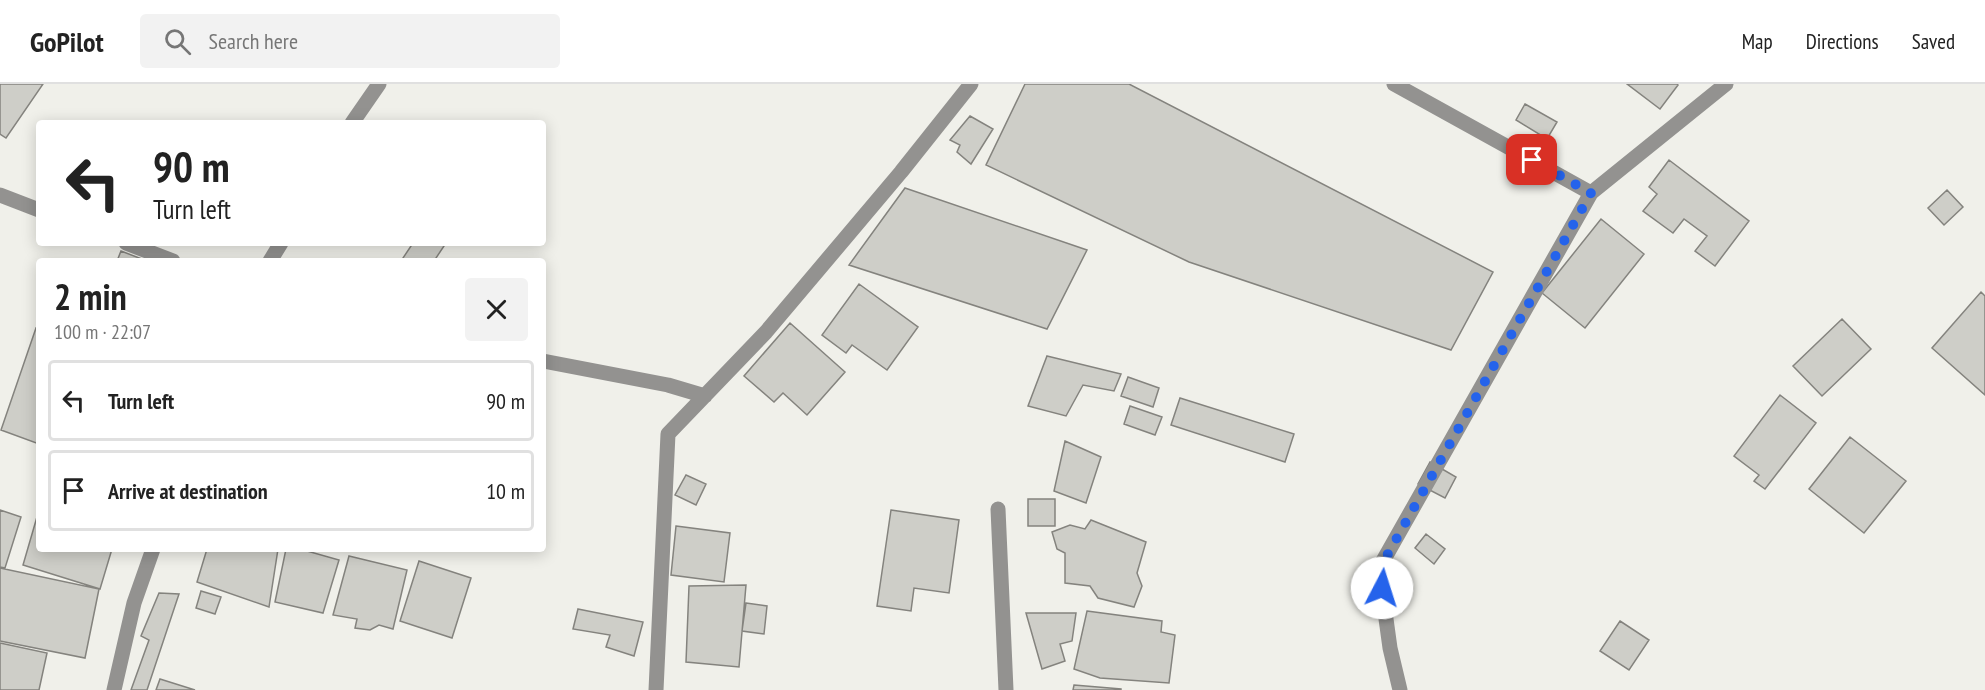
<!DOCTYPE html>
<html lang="en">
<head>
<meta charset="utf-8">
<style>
  :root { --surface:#fff; --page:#f2f2f2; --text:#222; --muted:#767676; --line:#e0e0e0 }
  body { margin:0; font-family:"PT Sans Narrow",sans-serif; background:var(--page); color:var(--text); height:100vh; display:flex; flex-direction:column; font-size:22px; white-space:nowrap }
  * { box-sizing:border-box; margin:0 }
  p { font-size:20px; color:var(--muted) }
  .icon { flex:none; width:33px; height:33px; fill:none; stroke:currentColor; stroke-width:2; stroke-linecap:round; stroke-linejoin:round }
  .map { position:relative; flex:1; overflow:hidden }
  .sheet { position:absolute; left:36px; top:174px; width:510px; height:294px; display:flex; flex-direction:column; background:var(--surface); border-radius:6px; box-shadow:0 3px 15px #0003 }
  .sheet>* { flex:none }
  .top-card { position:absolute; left:36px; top:36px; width:510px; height:126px; border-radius:6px; box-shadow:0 3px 15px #0003; background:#fff; color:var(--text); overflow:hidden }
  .pin { position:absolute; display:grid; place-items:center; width:51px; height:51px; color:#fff; margin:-26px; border-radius:12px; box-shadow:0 3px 9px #0006 }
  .me { position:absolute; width:66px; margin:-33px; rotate:5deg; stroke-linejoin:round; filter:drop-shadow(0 0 4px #0008) }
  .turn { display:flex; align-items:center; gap:21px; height:126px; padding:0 18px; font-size:27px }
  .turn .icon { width:78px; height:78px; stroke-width:2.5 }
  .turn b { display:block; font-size:42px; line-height:51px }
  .round { display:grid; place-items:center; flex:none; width:63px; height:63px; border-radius:6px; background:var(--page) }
  .overview { display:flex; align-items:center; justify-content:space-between; height:102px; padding:0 18px }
  h1 { font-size:36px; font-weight:700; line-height:45px }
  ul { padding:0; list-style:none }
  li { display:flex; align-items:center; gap:18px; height:81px; margin:0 12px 9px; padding:0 6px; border:3px solid var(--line); border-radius:6px }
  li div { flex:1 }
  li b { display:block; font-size:22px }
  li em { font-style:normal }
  header { display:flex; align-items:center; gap:36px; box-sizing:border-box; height:84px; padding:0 30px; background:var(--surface); border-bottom:2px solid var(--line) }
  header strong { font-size:28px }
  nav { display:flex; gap:33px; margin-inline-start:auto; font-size:21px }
  .search { width:420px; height:54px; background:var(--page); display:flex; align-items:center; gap:15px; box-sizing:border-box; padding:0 21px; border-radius:6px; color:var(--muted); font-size:22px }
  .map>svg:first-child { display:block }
  .building { fill:#cecec8; stroke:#84837e; stroke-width:1.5 }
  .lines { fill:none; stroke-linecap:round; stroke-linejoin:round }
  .minor { stroke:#939290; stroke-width:15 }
  .route { stroke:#2563eb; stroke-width:10; stroke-dasharray:0 18 }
</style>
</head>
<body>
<header>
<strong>GoPilot</strong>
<div class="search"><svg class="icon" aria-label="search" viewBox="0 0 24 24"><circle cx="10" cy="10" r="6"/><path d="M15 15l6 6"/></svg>Search here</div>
<nav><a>Map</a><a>Directions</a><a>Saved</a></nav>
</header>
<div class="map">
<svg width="1985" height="606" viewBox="0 0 1985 606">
  <rect width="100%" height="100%" fill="#f0f0ea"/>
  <!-- building -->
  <path class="building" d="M0 0H43L6 54 0 50Z
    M1025 0H1129L1493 188 1451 266 1189 178 986 81Z
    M1627 0H1677L1678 1 1660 25Z
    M1525 20 1557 38 1547 55 1516 36Z
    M970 32 993 45 971 80 957 68 960 61 950 56Z
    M1669 76 1749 137 1715 182 1695 167 1707 152 1684 135 1673 149 1643 127 1657 110 1649 103Z
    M905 104 1087 166 1047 245 849 181Z
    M1947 106 1963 123 1944 141 1928 124Z
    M1601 135 1644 170 1585 244 1542 209Z
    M413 159H446L434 177H401Z
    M121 167 147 177H117Z
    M859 200 918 243 887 286 852 261 846 269 822 251Z
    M1981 208 1985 212V311L1932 264Z
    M1842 235 1871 265 1822 312 1793 282Z
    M790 239 845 288 807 331 783 309 774 318 744 292Z
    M36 244 39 245V360L1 346Z
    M1047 272 1121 290 1114 307 1083 301 1066 332 1028 322Z
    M1128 293 1159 304 1153 323 1121 312Z
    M1780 311 1816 339 1765 405 1754 397 1759 391 1734 372Z
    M1180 314 1294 350 1285 378 1171 341Z
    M1130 322 1162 333 1155 351 1124 340Z
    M1850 353 1906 397 1864 449 1809 405Z
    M1065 357 1101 373 1086 419 1054 407Z
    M1430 378 1456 393 1445 414 1418 400Z
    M686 391 706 400 696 421 675 411Z
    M1028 415H1055V442H1028Z
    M0 426 21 433 5 484 0 483Z
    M39 426V465H112L100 505 23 481Z
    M891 426 959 436 949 509 914 504 911 527 877 522Z
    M1091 436 1146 458 1137 489 1142 502 1134 523 1098 514 1090 502 1065 499V469L1057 465 1052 448 1070 441 1085 445Z
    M676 442 730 449 724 498 671 491Z
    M1426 450 1445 465 1434 480 1415 464Z
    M207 465H278L269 523 197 498Z
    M286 465H300L339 476 323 529 275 518Z
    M349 472 407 486 393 545 379 541 370 546 355 544 357 535 333 531Z
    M419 477 471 494 452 554 400 537Z
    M0 484 99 505 85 574 0 557Z
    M746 501 739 583 686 578 689 502Z
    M201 507 221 513 215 530 196 524Z
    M159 509 179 510 147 606H131L149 556 141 552Z
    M746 519 767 522 764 550 742 547Z
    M578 525 643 538 634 572 606 563 610 551 573 545Z
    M1087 527 1162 537 1161 548 1175 551 1169 599 1100 594 1074 585Z
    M1026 529H1076L1072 557 1060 560 1065 577 1042 585Z
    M1620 537 1649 556 1629 586 1600 567Z
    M0 559 47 569 39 606H0Z
    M160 595 195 606H156Z
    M1074 601 1121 605V606H1073Z"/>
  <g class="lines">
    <!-- minor -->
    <path class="minor" d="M1394 0 1591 109
      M352 39 379 0
      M0 111 39 126
      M126 159 173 177
      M270 177 281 159
      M543 277 668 301 705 312
      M998 425 1006 606
      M114 606 134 519 153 465
      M656 606 668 350 766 248 901 88 971 0
      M1400 606 1390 564 1379 484 1591 109 1726 0"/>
  </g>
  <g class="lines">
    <!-- route -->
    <path class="route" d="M1382 504 1380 484 1591 109 1532 76"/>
  </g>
</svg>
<div class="pin" style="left:1532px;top:76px;background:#d93025"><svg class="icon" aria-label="arrive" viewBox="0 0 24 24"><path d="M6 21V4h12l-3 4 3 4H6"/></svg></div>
<svg class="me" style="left:1382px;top:504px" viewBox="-20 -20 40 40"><circle r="19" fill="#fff"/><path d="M0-13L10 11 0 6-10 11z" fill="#2563eb"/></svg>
<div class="top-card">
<div class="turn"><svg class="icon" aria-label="left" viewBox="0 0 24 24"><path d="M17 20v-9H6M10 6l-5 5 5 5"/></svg><div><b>90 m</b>Turn left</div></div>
</div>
<section class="sheet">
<div class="overview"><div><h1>2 min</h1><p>100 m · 22:07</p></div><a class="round"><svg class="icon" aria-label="close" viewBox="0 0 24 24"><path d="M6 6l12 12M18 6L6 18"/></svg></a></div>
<ul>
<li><svg class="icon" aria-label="left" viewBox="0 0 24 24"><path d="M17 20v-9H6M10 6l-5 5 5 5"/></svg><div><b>Turn left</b></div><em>90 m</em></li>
<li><svg class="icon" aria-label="arrive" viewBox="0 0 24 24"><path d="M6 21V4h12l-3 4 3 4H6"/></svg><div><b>Arrive at destination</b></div><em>10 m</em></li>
</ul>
</section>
</div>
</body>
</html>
